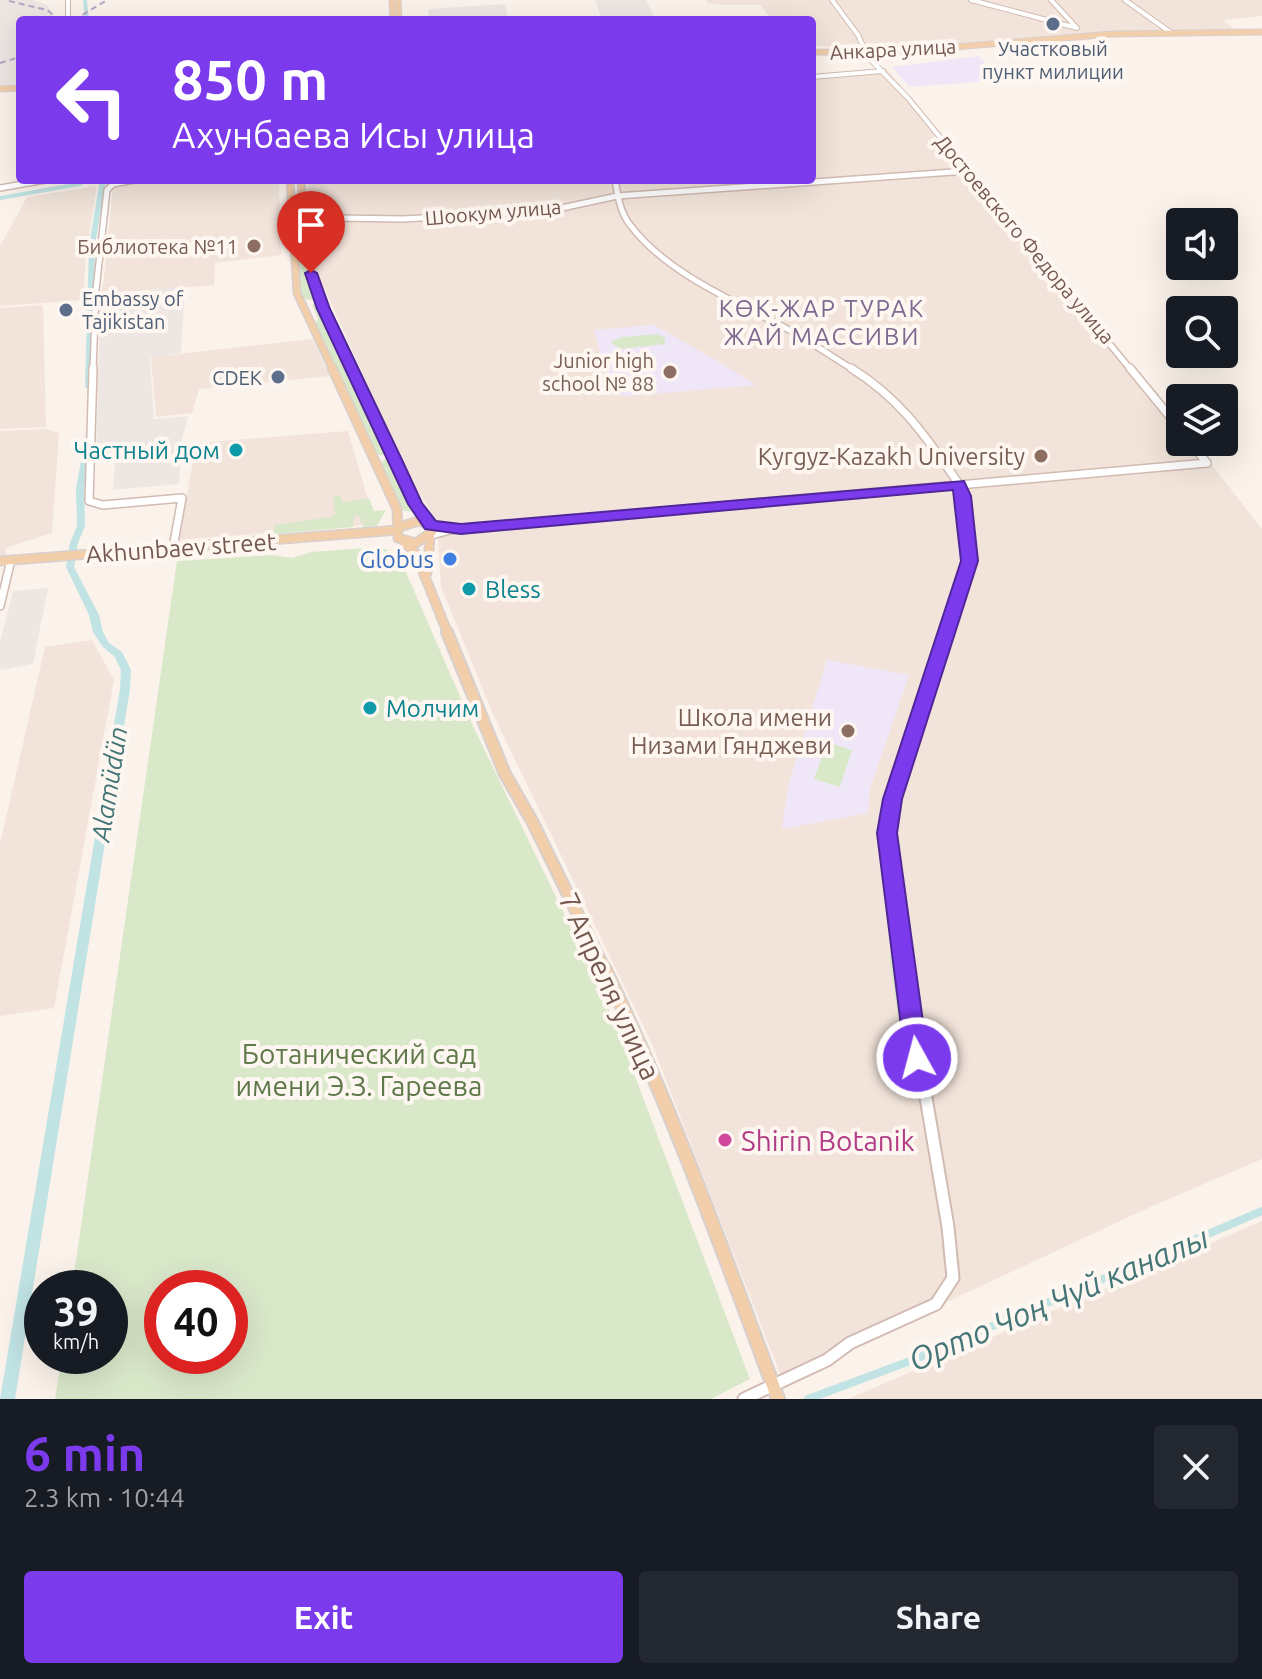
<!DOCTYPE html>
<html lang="en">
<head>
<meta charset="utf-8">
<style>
  :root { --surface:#171b24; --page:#242831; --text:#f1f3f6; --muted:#9ea1a6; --accent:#7c3aed }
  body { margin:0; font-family:Ubuntu,sans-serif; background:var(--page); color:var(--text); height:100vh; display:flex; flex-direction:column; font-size:30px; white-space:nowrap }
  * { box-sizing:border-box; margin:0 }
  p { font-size:26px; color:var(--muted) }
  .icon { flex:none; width:44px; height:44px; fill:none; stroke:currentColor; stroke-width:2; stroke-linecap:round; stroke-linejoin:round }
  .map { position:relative; height:1399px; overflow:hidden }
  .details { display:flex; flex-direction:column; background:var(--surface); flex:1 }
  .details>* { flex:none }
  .hud { position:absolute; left:16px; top:16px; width:800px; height:168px; border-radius:8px; box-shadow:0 8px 32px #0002; background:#7c3aed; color:#fff; overflow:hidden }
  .buttons { position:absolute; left:1166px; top:208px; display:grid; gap:16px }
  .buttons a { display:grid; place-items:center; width:72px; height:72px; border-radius:8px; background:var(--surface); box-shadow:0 8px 32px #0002; font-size:40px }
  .speed { position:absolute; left:24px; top:1270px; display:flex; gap:16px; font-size:40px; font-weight:700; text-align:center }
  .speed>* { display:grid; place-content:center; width:104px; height:104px; border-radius:50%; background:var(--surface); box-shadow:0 8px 32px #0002; line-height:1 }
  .speed small { font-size:20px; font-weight:400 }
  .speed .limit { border:12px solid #d22; background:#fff; color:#111 }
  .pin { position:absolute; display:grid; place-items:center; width:68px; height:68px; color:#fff; margin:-82px -34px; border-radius:50% 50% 50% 0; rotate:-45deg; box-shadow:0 0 8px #0007 }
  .pin .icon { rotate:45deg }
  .me { position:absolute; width:88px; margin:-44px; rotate:353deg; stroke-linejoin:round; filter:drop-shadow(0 0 6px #0008) }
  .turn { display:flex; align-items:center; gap:28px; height:168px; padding:0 24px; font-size:36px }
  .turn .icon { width:104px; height:104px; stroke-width:2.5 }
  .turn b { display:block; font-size:56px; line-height:68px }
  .round { display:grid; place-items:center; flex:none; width:84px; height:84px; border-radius:8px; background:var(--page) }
  .headline { display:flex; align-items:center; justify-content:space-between; height:136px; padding:0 24px }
  h1 { font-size:48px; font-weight:700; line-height:60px; color:var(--accent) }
  .action { display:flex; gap:16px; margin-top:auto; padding:16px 24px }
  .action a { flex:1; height:92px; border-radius:8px; background:var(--accent); color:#fff; font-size:32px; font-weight:700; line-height:92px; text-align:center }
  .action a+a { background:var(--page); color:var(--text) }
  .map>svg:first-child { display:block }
  .residential { fill:#f2e4da }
  .industrial { fill:#ede6e3 }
  .education { fill:#efe7f8 }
  .green { fill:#dae8ca; fill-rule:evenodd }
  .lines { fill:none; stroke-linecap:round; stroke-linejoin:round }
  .canal-far1 { stroke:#c1e3e3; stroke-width:4 }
  .canal { stroke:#c1e3e3; stroke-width:8 }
  .river { fill:#c1e3e3; fill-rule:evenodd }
  .secondary-far4-casing { stroke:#d1bbb2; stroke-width:6 }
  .secondary-far3-casing { stroke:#d1bbb2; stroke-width:8 }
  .secondary-far2-casing { stroke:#d1bbb2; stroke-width:10 }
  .secondary-far1-casing { stroke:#d1bbb2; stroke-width:13 }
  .secondary-casing { stroke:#d1bbb2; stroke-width:15 }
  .primary-far4-casing { stroke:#d8d0ce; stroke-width:7 }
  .primary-far3-casing { stroke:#d8d0ce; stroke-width:9 }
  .primary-far2-casing { stroke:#d8d0ce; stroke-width:11 }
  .primary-far1-casing { stroke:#d8d0ce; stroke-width:14 }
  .primary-casing { stroke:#d8d0ce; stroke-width:16 }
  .secondary-far4 { stroke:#fff; stroke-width:4 }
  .secondary-far3 { stroke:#fff; stroke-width:5 }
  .secondary-far2 { stroke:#fff; stroke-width:7 }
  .secondary-far1 { stroke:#fff; stroke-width:9 }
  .secondary { stroke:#fff; stroke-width:11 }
  .primary-far4 { stroke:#f2ceab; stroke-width:5 }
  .primary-far3 { stroke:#f2ceab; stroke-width:6 }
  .primary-far2 { stroke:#f2ceab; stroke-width:8 }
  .primary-far1 { stroke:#f2ceab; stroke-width:10 }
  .primary { stroke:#f2ceab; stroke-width:12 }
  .rail { stroke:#b4a9c5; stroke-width:2; stroke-dasharray:6 4; stroke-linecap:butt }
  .route { fill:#7c3aed; stroke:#51269a; stroke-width:2 }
  .service-dot { fill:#5c6f8a; stroke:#fef7f1; stroke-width:3 }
  .education-dot { fill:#8d6e63; stroke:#fef7f1; stroke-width:3 }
  .culture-dot { fill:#0f9aa8; stroke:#fef7f1; stroke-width:3 }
  .shop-dot { fill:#3f7fe0; stroke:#fef7f1; stroke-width:3 }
  .hotel-dot { fill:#d1479c; stroke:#fef7f1; stroke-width:3 }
  .labels { text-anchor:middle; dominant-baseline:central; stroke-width:8; stroke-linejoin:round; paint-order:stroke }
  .far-service-label { font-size:20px; fill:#4e5e75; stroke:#fef7f1 }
  .far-street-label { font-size:20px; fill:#745850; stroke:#fef7f1 }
  .far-education-label { font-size:20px; fill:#785e54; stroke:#fef7f1; text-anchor:end }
  .far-quarter-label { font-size:24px; letter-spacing:2px; fill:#7d688f; stroke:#fef7f1 }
  .culture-label { font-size:24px; fill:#0d838f; stroke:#fef7f1; text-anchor:start }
  .education-label { font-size:24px; fill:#785e54; stroke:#fef7f1; text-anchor:end }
  .street-label { font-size:24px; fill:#745850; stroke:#fef7f1 }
  .shop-label { font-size:24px; fill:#366cbe; stroke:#fef7f1; text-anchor:end }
  .water-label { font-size:26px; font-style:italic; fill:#457677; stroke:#fef7f1 }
  .near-street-label { font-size:28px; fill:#745850; stroke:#fef7f1 }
  .near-park-label { font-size:28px; fill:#5e7849; stroke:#fef7f1 }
  .near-hotel-label { font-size:28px; fill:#b23c85; stroke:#fef7f1; text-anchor:start }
  .near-water-label { font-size:32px; font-style:italic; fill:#457677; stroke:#fef7f1 }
</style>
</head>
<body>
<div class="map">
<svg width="1262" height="1399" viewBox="0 0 1262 1399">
  <rect width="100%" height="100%" fill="#fbf3eb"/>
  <!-- residential -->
  <path class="residential" d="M706 0H1262V16L1222 20 1236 30 1083 34 872 51 812 45V20H772L760 5H727L708 3Z
    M886 68 1180 424V442H1194L1262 529V1159L1148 1208 782 1379 652 1044 493 714 441 587 437 521 409 477 313 263 307 180H812V74Z
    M149 180H279L281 255 215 263 214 285 99 294 103 287 113 186Z
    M97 186 86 254 83 300 0 306V246L27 197Z
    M43 305 46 427 0 429V308Z
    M313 339 330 376 199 389 192 413 156 417 151 357Z
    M47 429 59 433 52 533 5 548 7 558H0V431Z
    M348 431 375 524 179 540 196 443Z
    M92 640 114 680 54 1008 0 1016V844L45 647Z
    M1262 1221V1399H848Z"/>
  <!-- industrial -->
  <path class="industrial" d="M0 0H34L47 5 56 20H20V85L0 86Z
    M595 0H646L656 20H602Z
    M505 4 508 16 491 17V20H429L428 9Z
    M185 287 181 353 150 357 154 419 188 416 182 440 179 484 113 490 116 452 96 454 100 309 147 303 151 289Z
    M48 588 33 664 0 670V641L13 591Z"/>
  <!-- education -->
  <path class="education" d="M978 56 1003 80 909 87 892 67Z
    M654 325 714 359 756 385 629 396 611 393 594 330Z
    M827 660 909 675 870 789 868 813 782 829 788 786Z"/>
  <!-- green -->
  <path class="green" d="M296 225H302L305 257 316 297 313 300 302 299 299 288Z
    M315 302 318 303 386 455H377L315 325 318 319 312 305Z
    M657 334 665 338V344L620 349 611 342 622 337Z
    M386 458 391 461 413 507 411 512 402 510 381 463Z
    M340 495 342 502 369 498 374 511 386 510 377 526 362 527 368 516 361 524 360 517 354 516 353 527 274 534V525L331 517 335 514 333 496Z
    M379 547 398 554 473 726 606 1000 750 1379 711 1399H55L62 1356H110V1288H72L177 561 272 555 292 558 311 552ZM162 1288H230V1356H162Z
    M827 742 852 750 840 787 814 779Z
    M898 955 910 1035 900 1032 889 956Z"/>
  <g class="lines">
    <!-- canal-far1 -->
    <path class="canal-far1" d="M0 198 80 184"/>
    <!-- canal -->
    <path class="canal" d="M808 1399 913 1360 1262 1211"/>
    <!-- river -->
    <path class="river" d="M83 0H87L89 20H85Z
      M100 180H106L95 245 93 387 89 389 85 387 89 245Z
      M87 429H93L94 431 84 488 85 526 78 543 74 567 99 615 103 632 109 643 122 652 131 670 130 689 15 1399H0L120 689 121 670 115 657 103 647 93 632 89 615 66 567 70 543 77 526 76 488Z"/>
    <!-- secondary-far4 casing -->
    <g class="secondary-far4-casing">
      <path id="secondary-far4" d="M68 0V20
        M832 0 858 35 868 57 908 98 961 163
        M971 0 1077 28
        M1051 0 1077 28
        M1125 0 1170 32
        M812 77 883 71"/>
    </g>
    <!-- secondary-far3 casing -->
    <g class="secondary-far3-casing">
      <path id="secondary-far3" d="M960 161 1131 370
        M615 180C618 196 620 213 631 226 667 274 739 303 791 331 812 343 833 357 854 370
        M0 188 45 180
        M293 223 337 218 403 219 548 211 617 196 967 171
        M93 370 96 290 107 190 113 184 134 180"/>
    </g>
    <!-- secondary-far2 casing -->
    <g class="secondary-far2-casing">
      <path id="secondary-far2" d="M93 368 89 501 103 505 182 498 173 548
        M851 368C901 399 926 437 959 484L964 496 970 561 946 634
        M1130 368 1180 429
        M1190 442 1207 463
        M432 535 450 530 1207 463
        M0 606 11 560"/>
    </g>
    <!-- secondary-far1 casing -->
    <g class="secondary-far1-casing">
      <path id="secondary-far1" d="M905 970 887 846 892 799 947 632"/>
    </g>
    <!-- secondary casing -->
    <g class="secondary-casing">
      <path id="secondary" d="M744 1399 827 1360 850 1343 936 1304 953 1278 948 1227 904 968"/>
    </g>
    <!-- primary-far4 casing -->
    <g class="primary-far4-casing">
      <path id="primary-far4" d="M392 0 393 20
        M398 0 399 20
        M812 52 882 53 1113 34 1262 32
        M0 89 20 88"/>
    </g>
    <!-- primary-far3 casing -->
    <g class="primary-far3-casing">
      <path id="primary-far3" d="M290 180 297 293 333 370
        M301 180 307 255 321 302 353 370"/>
    </g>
    <!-- primary-far2 casing -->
    <g class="primary-far2-casing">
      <path id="primary-far2" d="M332 368 397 509 398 538 416 543 432 532 431 526 419 521 399 527
        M352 368 415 504 427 522
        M405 543 416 554 448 634
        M0 561 398 530
        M427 573 430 537"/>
    </g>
    <!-- primary-far1 casing -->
    <g class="primary-far1-casing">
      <path id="primary-far1" d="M447 632 505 774 532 821 605 970"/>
    </g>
    <!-- primary casing -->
    <g class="primary-casing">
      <path id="primary" d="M604 968C672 1108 724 1254 778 1399"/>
    </g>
    <!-- secondary-far4 -->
    <use href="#secondary-far4" class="secondary-far4"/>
    <!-- secondary-far3 -->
    <use href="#secondary-far3" class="secondary-far3"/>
    <!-- secondary-far2 -->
    <use href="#secondary-far2" class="secondary-far2"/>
    <!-- secondary-far1 -->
    <use href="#secondary-far1" class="secondary-far1"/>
    <!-- secondary -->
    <use href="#secondary" class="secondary"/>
    <!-- primary-far4 -->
    <use href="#primary-far4" class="primary-far4"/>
    <!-- primary-far3 -->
    <use href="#primary-far3" class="primary-far3"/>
    <!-- primary-far2 -->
    <use href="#primary-far2" class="primary-far2"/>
    <!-- primary-far1 -->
    <use href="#primary-far1" class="primary-far1"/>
    <!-- primary -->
    <use href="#primary" class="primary"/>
    <!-- rail -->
    <path class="rail" d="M9 1 47 10 60 20
      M74 20 107 0
      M0 63 20 57"/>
  </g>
  <!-- route -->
  <path class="route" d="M311 270 317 273 330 309 402 460 422 503 436 521 461 524 964 481 971 496 978 561 902 799 897 833 928 1058 925 1066 917 1069 909 1066 905 1058 877 833 883 799 961 561 953 490 461 534 425 529 408 504 317 309 305 273Z"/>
  <!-- markers -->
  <g class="service-dot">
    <circle cx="1053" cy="24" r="8"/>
    <circle cx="66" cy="310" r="8"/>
    <circle cx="278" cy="377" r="8"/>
  </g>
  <g class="education-dot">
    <circle cx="254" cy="246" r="8"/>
    <circle cx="670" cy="372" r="8"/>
    <circle cx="1041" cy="456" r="8"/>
    <circle cx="848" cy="731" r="8"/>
  </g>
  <g class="culture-dot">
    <circle cx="236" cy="450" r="8"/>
    <circle cx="469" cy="589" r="8"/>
    <circle cx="370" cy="708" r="8"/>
  </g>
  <circle class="shop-dot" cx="450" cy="559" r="8"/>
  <circle class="hotel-dot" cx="725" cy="1140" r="8"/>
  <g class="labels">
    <!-- far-service labels -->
    <g class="far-service-label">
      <text x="1053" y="48">Участковый<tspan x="1053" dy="23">пункт милиции</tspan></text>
      <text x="82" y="298" text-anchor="start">Embassy of<tspan x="82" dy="23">Tajikistan</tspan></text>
      <text x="262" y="377" text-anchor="end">CDEK</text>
    </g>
    <!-- far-street labels -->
    <g class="far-street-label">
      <text transform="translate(893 49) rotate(-3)">Анкара улица</text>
      <text transform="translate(493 212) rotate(-5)">Шоокум улица</text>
      <text transform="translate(1025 239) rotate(50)">Достоевского Федора улица</text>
    </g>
    <!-- far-education labels -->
    <g class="far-education-label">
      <text x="238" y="246">Библиотека №11</text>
      <text x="654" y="360">Junior high<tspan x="654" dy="23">school № 88</tspan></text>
    </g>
    <!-- far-quarter labels -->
    <g class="far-quarter-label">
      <text x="822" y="308">КӨК-ЖАР ТУРАК<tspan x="822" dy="28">ЖАЙ МАССИВИ</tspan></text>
    </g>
    <!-- culture labels -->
    <g class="culture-label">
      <text x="220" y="450" text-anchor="end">Частный дом</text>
      <text x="485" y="589">Bless</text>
      <text x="386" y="708">Молчим</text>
    </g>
    <!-- education labels -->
    <g class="education-label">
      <text x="1025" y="456">Kyrgyz-Kazakh University</text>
      <text x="832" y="717">Школа имени<tspan x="832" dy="28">Низами Гянджеви</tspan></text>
    </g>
    <!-- street labels -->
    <g class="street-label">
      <text transform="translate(181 548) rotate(-4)">Akhunbaev street</text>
    </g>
    <!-- shop labels -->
    <g class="shop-label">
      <text x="434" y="559">Globus</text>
    </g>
    <!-- water labels -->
    <g class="water-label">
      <text transform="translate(109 784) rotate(-81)">Alamüdün</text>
    </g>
    <!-- near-street labels -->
    <g class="near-street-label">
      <text transform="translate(610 986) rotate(65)">7 Апреля улица</text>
    </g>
    <!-- near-park labels -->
    <g class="near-park-label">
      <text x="359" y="1053">Ботанический сад<tspan x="359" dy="32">имени Э.З. Гареева</tspan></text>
    </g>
    <!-- near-hotel labels -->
    <g class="near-hotel-label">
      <text x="741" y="1140">Shirin Botanik</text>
    </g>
    <!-- near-water labels -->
    <g class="near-water-label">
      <text transform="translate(1058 1298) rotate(-23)">Орто Чоң Чүй каналы</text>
    </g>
  </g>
</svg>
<div class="buttons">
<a><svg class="icon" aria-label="sound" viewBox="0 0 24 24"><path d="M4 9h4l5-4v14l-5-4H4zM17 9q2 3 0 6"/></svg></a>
<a><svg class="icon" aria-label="search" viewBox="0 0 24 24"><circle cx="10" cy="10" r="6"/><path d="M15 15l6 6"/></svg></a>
<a><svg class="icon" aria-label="layers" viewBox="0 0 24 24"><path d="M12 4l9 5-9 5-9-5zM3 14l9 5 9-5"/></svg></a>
</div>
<div class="speed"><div>39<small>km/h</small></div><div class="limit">40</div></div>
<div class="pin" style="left:311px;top:273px;background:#d93025"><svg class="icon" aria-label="arrive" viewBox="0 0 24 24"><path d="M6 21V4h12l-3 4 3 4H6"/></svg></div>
<svg class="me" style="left:917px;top:1058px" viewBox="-20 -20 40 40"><circle r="17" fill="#7c3aed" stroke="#fff" stroke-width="3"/><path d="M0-11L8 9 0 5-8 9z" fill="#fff"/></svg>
<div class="hud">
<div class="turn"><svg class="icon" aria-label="left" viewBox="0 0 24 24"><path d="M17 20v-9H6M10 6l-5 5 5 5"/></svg><div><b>850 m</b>Ахунбаева Исы улица</div></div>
</div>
</div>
<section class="details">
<div class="headline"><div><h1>6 min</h1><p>2.3 km · 10:44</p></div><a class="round"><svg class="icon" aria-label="close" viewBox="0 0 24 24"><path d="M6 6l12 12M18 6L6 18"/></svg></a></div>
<div class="action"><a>Exit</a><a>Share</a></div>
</section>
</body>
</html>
